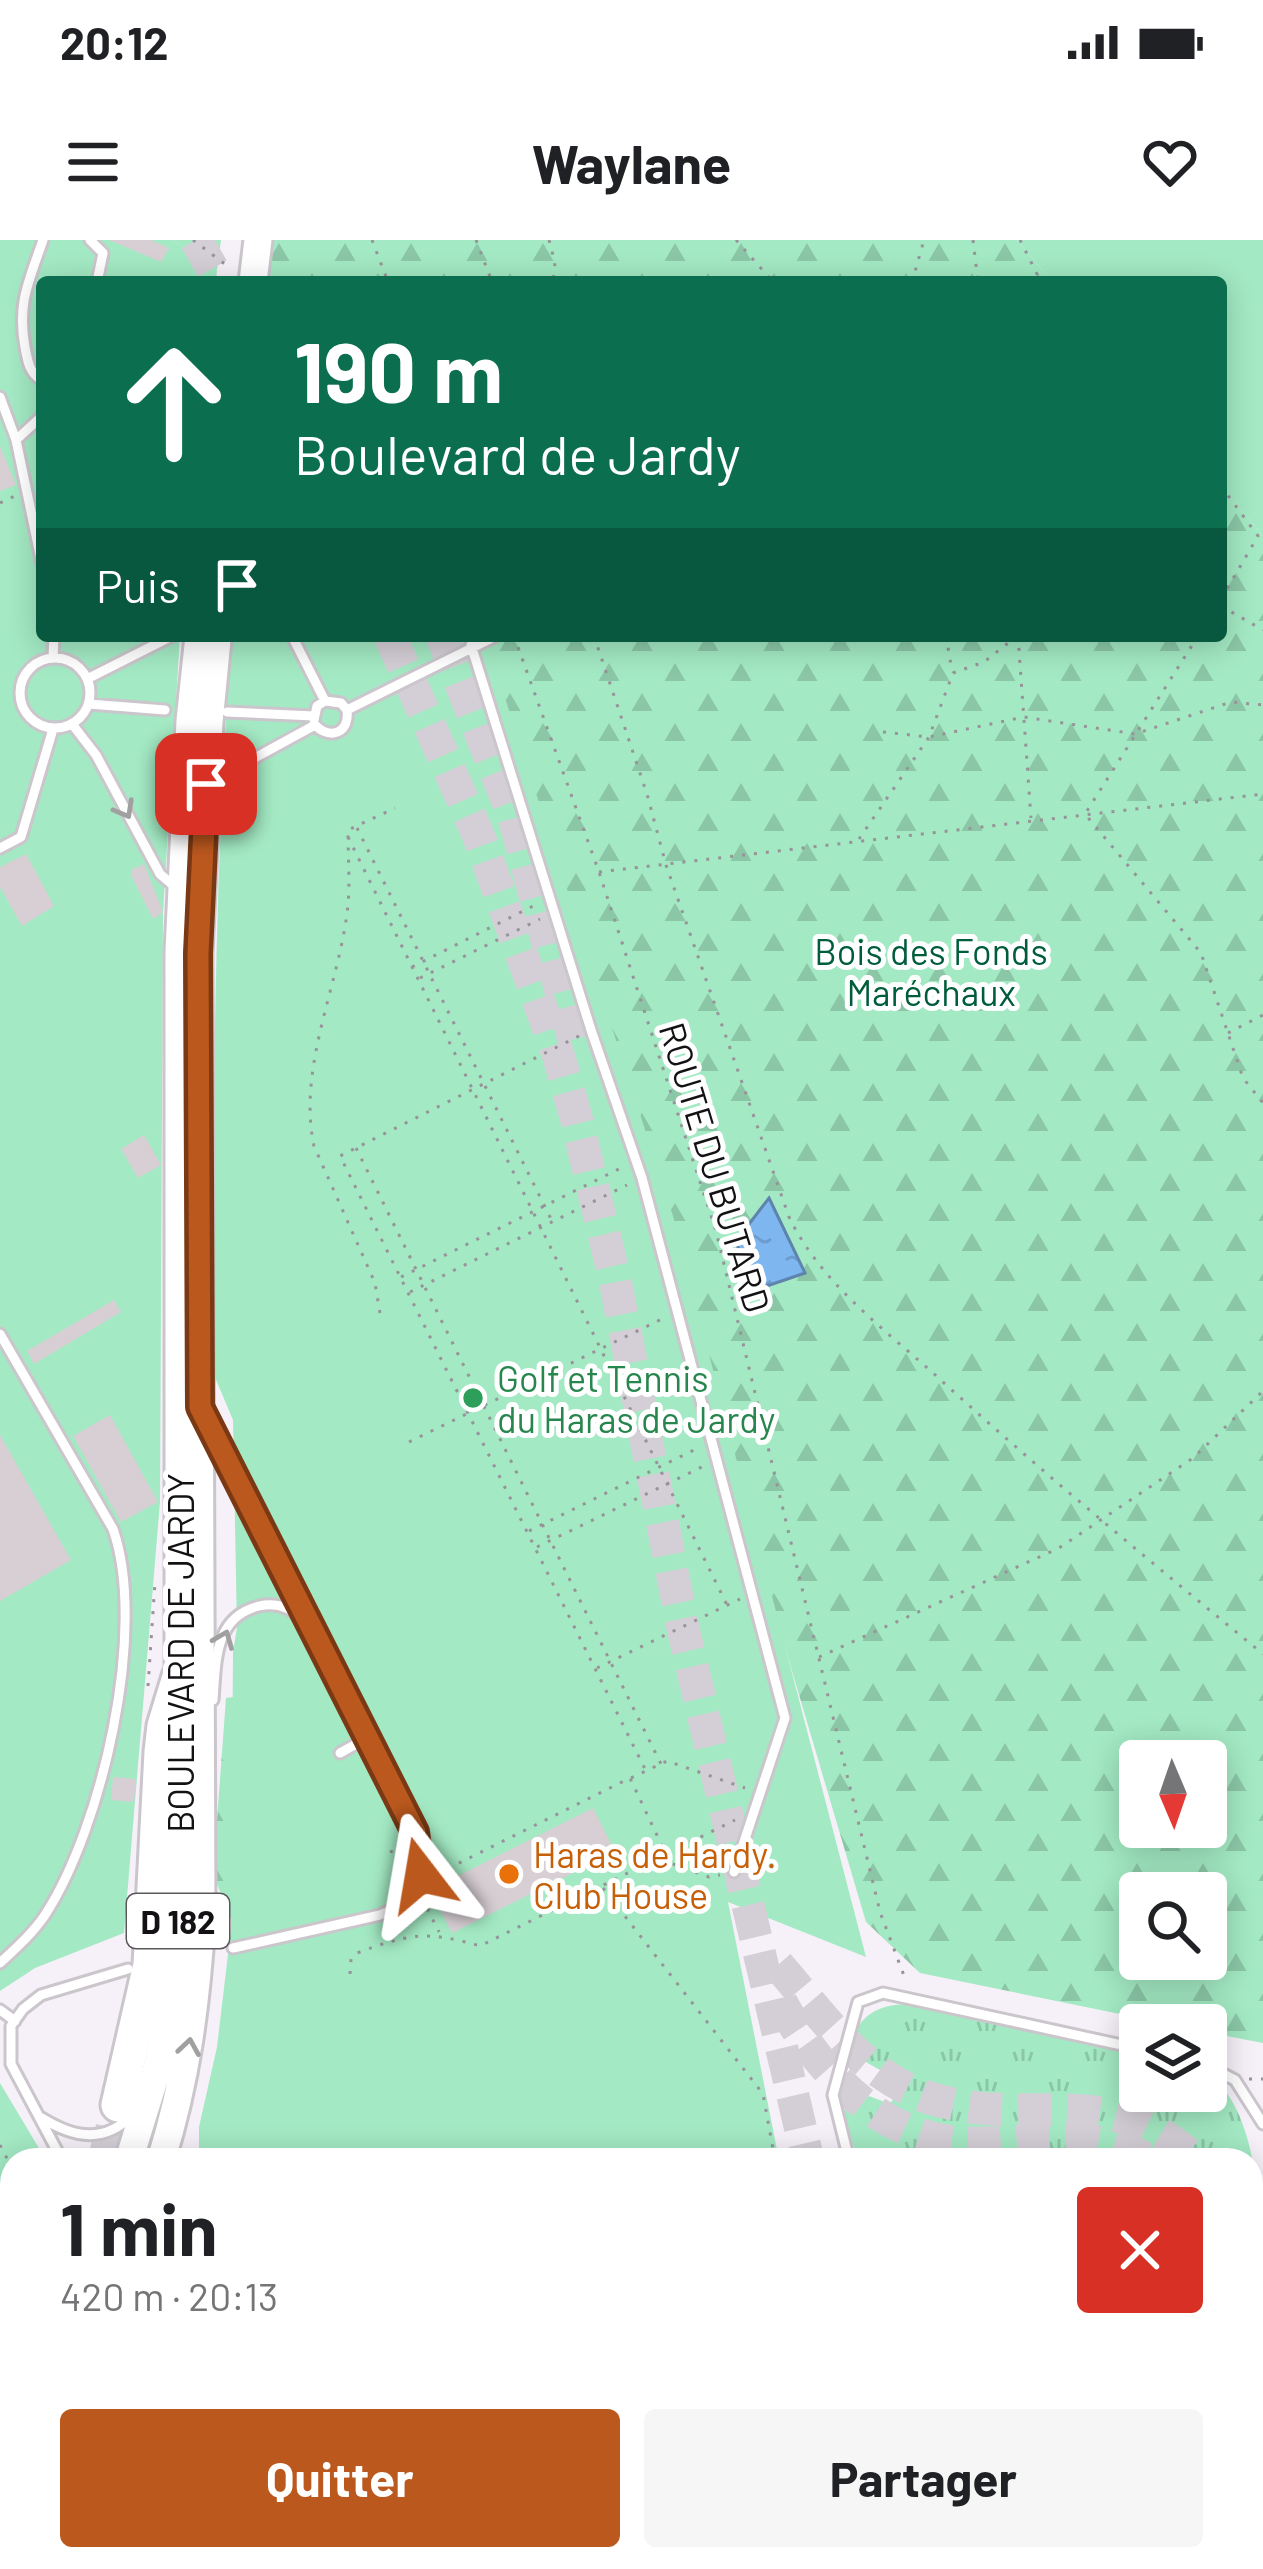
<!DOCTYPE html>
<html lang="fr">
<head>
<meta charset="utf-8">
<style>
  :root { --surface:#fff; --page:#f6f6f6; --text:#202124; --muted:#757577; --accent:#bb581e }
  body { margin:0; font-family:Barlow,sans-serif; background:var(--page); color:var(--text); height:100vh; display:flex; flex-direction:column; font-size:45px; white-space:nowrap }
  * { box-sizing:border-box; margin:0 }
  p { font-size:39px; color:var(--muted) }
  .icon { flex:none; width:66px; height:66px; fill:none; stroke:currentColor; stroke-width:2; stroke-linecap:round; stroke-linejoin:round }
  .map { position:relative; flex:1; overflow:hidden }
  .side { position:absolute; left:0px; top:1908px; width:1263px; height:423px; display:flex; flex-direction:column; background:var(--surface); border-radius:36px 36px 0 0; box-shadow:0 6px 30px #0003 }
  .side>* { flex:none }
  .banner { position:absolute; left:36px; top:36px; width:1191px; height:366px; border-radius:12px; box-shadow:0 6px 30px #0003; background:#0b6e4f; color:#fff; overflow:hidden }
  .needle { width:78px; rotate:178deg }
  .tools { position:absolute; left:1119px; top:1500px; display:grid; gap:24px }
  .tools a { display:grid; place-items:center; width:108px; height:108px; border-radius:12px; background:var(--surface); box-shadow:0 6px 30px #0003; font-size:60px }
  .pin { position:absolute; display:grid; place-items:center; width:102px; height:102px; color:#fff; margin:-51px; border-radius:24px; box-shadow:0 6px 18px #0006 }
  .me { position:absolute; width:132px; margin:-66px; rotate:346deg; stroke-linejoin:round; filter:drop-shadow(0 0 9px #0008) }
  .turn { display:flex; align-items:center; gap:42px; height:252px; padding:0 60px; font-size:54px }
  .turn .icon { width:156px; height:156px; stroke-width:2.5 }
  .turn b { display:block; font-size:84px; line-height:102px }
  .then { display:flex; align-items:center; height:114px; padding:0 60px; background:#0003; gap:24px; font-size:45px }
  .round { display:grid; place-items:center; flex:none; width:126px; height:126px; border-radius:12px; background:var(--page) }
  .headline { display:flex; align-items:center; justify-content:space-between; height:204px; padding:0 60px }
  h1 { font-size:72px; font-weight:700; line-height:90px }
  .cta { display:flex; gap:24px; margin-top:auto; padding:24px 60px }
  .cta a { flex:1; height:138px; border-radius:12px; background:var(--accent); color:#fff; font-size:48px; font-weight:700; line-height:138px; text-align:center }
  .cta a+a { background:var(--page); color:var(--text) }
  .status { display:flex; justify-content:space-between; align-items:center; height:84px; padding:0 60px; background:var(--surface); direction:ltr }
  .status svg { height:33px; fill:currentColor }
  header { display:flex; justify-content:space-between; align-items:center; height:156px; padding:0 60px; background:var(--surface); font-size:54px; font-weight:700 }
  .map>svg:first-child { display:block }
  .grass { fill:url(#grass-tufts) }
  .forest { fill:url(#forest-firs); fill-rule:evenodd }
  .pitch { fill:#a3e9c3 }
  .water { fill:url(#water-ripples); stroke:#5e84ae; stroke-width:3 }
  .building { fill:#d8cfd4 }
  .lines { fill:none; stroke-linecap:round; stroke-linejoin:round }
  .motorway-tunnel { stroke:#d4cfd6; stroke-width:33; stroke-dasharray:33 16; stroke-linecap:butt }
  .service-casing { stroke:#cbc5cc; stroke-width:15 }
  .primary-casing { stroke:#cbc5cc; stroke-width:33 }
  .motorway-casing { stroke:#cbc5cc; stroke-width:39 }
  .path { stroke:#989399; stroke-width:3; stroke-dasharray:3 9; stroke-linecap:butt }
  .service { stroke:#fff; stroke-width:9 }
  .primary { stroke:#fff; stroke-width:27 }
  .motorway { stroke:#fff; stroke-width:33 }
  .oneway { stroke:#a1a0a1 }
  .route-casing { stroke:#7a3914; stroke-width:30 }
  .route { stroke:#bb581e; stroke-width:21 }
  .leisure-dot { fill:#2e9e5b; stroke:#fff; stroke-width:4.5 }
  .food-dot { fill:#e8710a; stroke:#fff; stroke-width:4.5 }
  .labels { text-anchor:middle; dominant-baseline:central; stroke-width:10; stroke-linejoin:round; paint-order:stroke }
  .shield { fill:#fff; stroke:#5a585a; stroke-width:3 }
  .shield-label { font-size:33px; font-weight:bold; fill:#131113 }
  .park-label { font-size:36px; fill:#005d3b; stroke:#fff }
  .street-label { font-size:36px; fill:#131113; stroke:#fff }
  .leisure-label { font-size:36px; fill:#27864d; stroke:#fff; text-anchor:start }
  .food-label { font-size:36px; fill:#c56008; stroke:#fff; text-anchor:start }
</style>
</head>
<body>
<div class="status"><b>20:12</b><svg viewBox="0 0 49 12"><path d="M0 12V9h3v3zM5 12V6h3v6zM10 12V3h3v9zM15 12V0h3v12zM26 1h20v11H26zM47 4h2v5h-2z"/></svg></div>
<header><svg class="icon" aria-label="menu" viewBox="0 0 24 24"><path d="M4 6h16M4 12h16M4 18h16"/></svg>Waylane<svg class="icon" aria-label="heart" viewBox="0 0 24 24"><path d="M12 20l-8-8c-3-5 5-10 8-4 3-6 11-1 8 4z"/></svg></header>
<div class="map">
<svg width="1263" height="2329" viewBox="0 0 1263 2329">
  <defs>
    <pattern id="grass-tufts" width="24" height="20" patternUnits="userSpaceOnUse" patternTransform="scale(3)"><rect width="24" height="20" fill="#a3e9c3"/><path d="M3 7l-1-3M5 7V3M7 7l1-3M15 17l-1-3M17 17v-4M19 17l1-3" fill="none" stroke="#8bc7a7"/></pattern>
    <pattern id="forest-firs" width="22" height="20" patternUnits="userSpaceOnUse" patternTransform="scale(3)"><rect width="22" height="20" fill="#a3e9c3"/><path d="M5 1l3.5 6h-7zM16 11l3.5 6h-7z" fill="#8bc7a7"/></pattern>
    <pattern id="water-ripples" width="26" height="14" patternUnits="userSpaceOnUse" patternTransform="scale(3)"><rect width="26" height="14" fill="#7eb6f0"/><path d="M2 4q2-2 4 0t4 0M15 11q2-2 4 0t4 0" fill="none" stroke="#6c9bcd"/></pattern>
  </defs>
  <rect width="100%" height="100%" fill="#f6f0f8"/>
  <!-- grass -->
  <path class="grass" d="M904 1764 1140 1816V1851H1206V1833C1263 1868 1263 1999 1263 2068L1251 2073V1920H858L842 1871 858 1866 869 1856 890 1864 903 1843 850 1813C854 1780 872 1766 904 1764Z"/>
  <!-- forest -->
  <path class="forest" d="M173 0H221L217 30Z
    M267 0H1017L1052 42H263Z
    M1221 246 1263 296V1803L1206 1792V1785H1174L920 1733 866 1682 764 1336 473 396H1221ZM1140 1521H1206V1587H1140ZM1140 1653H1206V1719H1140Z
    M233 1457 237 1694 213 1634 226 1458Z"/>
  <!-- pitch -->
  <path class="pitch" d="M0 0H173L217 30 216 42H42V396H180L163 673 160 1262 124 1693 35 1728 0 1751Z
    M1017 0H1263V296L1221 246V42H1052Z
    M231 396H485L673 976 866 1717 728 1662 779 1920H199V1887L217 1807 231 1689 233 1412 237 1388 233 1180 214 1135C212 888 214 643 231 396Z
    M0 1843 46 1920H12V2154L0 2201Z"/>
  <!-- water -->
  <path class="water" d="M769 958 805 1033 752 1051 736 1001Z"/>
  <!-- building -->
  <path class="building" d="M109 0H151L169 8 161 22Z
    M0 206 16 245 0 251Z
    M26 614 54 666 22 686 0 647V627Z
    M144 624 163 672 153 679 131 635V630Z
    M144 895 161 925 138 938 121 909Z
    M114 1060 121 1072 34 1124 27 1111Z
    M110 1175 158 1262 121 1282 73 1196Z
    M0 1195 71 1320 0 1361Z
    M113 1537 136 1539 134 1562 111 1560Z
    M593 1568 615 1612 452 1693 430 1650Z"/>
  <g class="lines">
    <!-- motorway-tunnel -->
    <path class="motorway-tunnel" d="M196 0 220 42
      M390 396 479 597 558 814 576 877 615 1040 683 1388 808 1920
      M442 396 514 577 575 804
      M778 1725C823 1776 862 1836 930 1858 1030 1890 1105 1837 1195 1920
      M781 1762C818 1831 882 1900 966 1903 1031 1905 1088 1885 1148 1920
      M104 1920 118 1865
      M1251 2041 1263 2118
      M1251 2157 1263 2233
      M920 2319 922 2329
      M1182 2319 1190 2329
      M375 2329 421 2319
      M675 2329 680 2319"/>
    <!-- service casing -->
    <g class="service-casing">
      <path id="service" d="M90 0 103 13 97 42
        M42 141C29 132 28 123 25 107 17 63 29 41 43 0
        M0 157 16 200 42 324
        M16 200 42 176
        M292 396 325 461
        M471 405 591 790 642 938 785 1478 734 1632
        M53 418 54 396
        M20 453a35 35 0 1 1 70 0a35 35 0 1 1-70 0Z
        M87 439 172 396
        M89 464 165 470
        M347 470 496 396
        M227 472 314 476
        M314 480 317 466 325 461 341 463 347 470
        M72 484 96 515 160 634 174 646
        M315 485C331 501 350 492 347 470
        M211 542 315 485
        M0 608 21 597 53 489
        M0 1094 113 1289C148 1389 102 1588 45 1675 33 1693 16 1708 0 1723
        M210 1187 304 1376
        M213 1460C216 1421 214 1377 259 1366 281 1361 295 1371 309 1386L415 1592 421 1635 403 1664 380 1675 233 1708
        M340 1513 367 1498
        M0 1770 15 1781
        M1206 1825 1235 1840 1263 1884
        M42 1878C74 1898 105 1904 133 1874
        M62 1920 11 1824V1786L23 1769 41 1755 128 1729
        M849 1920 833 1855 858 1762 883 1753 1140 1809
        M62 2319 72 2329"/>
    </g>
    <!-- primary casing -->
    <g class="primary-casing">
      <path id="primary" d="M253 42 258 0
        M129 1920 156 1833 172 1760 179 1668V712L190 481 199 396
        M161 1920C186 1841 196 1763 201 1681L198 713 209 482 217 400
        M2 2329 12 2295
        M25 2329 29 2319"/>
    </g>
    <!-- motorway casing -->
    <g class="motorway-casing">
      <path id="motorway" d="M118 1865 150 1725 161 1512 164 1486 179 1437
        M1251 2190 1263 2188
        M1251 2271H1263
        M0 2302 12 2264
        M1251 2307H1263
        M135 2319 148 2329
        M699 2329 753 2319
        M963 2329 1056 2319"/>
    </g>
    <!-- path -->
    <path class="path" d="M193 0 230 28
      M372 0 388 42
      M476 0 492 42
      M549 0 555 23 553 42
      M736 0 773 42
      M973 0 978 42
      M1020 0 1041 42
      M912 42 924 0
      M1221 246 1258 296 1221 359
      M0 263 15 256
      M1221 366 1263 390
      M514 396 599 632 716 991 880 1672 906 1741
      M594 396 647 554 666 625 789 977C820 1041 880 1086 932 1132 1039 1230 1151 1322 1263 1414
      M946 396 952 431
      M1018 396 1031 578
      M1198 396 1085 574 1201 713 1243 838 1263 863
      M883 492 929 497 1024 477 1135 494 1231 462 1263 465
      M357 588 552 981
      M348 597 727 1365
      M859 599 929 497 953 433 984 422 1017 396
      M599 632 1263 554
      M412 727 537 664
      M420 738 540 679
      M1228 793 1263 775
      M579 796 340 916 646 1531
      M356 908 661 1524
      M401 1037 623 927
      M410 1052 627 945
      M380 1073 375 1043 314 906C297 826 340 744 348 665 350 641 348 615 348 590L395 568
      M409 1202 666 1077
      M529 1291 698 1208
      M537 1307 706 1225
      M819 1417 1059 1308 1193 1218 1263 1151
      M597 1428 740 1359
      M148 1446 155 1342
      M631 1538 667 1521 745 1548
      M390 1611 406 1618
      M437 1631 441 1632 630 1538 670 1623 709 1637 720 1635
      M603 1648 763 1854 775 1920
      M422 1658 439 1692
      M350 1734 351 1719 357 1713C409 1694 426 1690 480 1706L735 1580
      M1249 1839H1263
      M0 1905 12 1928
      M0 2041 12 2022"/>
    <!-- service -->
    <use href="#service" class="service"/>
    <!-- primary -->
    <use href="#primary" class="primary"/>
    <!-- motorway -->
    <use href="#motorway" class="motorway"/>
  </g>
  <!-- one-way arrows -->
  <defs><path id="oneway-chevron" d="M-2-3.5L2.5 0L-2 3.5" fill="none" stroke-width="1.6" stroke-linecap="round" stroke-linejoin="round" transform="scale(3)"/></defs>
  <g class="oneway">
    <use href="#oneway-chevron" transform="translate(125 570) rotate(61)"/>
    <use href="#oneway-chevron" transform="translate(224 1399) rotate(-68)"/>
    <use href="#oneway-chevron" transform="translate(189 1807) rotate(-81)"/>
  </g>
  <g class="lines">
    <!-- route casing -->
    <g class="route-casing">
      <path id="route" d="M206 544 198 713 200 1167 415 1592 421 1635"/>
    </g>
    <!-- route -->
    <use href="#route" class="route"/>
  </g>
  <!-- markers -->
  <circle class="leisure-dot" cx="473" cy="1158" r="12"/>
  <circle class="food-dot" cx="509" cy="1634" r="12"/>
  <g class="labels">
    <!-- shield labels -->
    <rect class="shield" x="127" y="1654" width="102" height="54" rx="9"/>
    <g class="shield-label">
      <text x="178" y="1681">D 182</text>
    </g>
    <!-- park labels -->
    <g class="park-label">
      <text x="931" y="710">Bois des Fonds<tspan x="931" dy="41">Maréchaux</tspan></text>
    </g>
    <!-- street labels -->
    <g class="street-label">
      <text transform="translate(716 927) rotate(73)">ROUTE DU BUTARD</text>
      <text transform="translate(179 1413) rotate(-90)">BOULEVARD DE JARDY</text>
    </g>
    <!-- leisure labels -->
    <g class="leisure-label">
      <text x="497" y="1137">Golf et Tennis<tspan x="497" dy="41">du Haras de Jardy</tspan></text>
    </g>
    <!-- food labels -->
    <g class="food-label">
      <text x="533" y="1613">Haras de Hardy.<tspan x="533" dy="41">Club House</tspan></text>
    </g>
  </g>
</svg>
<div class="tools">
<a><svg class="needle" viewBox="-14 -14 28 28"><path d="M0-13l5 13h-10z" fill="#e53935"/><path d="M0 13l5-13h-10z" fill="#757577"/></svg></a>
<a><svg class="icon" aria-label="search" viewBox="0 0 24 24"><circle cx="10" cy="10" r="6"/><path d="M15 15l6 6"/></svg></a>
<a><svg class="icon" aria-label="layers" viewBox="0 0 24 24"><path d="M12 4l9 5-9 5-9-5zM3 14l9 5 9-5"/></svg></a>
</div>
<div class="pin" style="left:206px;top:544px;background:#d93025"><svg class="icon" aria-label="arrive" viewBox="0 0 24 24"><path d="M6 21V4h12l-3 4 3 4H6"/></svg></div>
<svg class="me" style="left:421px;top:1635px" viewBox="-20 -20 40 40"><path d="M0-17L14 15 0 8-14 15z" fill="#bb581e" stroke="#fff" stroke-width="4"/></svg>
<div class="banner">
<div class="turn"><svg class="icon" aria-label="ahead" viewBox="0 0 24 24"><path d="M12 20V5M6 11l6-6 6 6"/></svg><div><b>190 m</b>Boulevard de Jardy</div></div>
<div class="then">Puis<svg class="icon" aria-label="arrive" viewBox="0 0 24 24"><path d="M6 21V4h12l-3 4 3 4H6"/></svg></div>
</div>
<section class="side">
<div class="headline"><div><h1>1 min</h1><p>420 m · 20:13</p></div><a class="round" style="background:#d93025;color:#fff"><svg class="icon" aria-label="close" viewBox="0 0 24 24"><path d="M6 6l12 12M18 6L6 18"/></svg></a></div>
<div class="cta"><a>Quitter</a><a>Partager</a></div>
</section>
</div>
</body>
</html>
